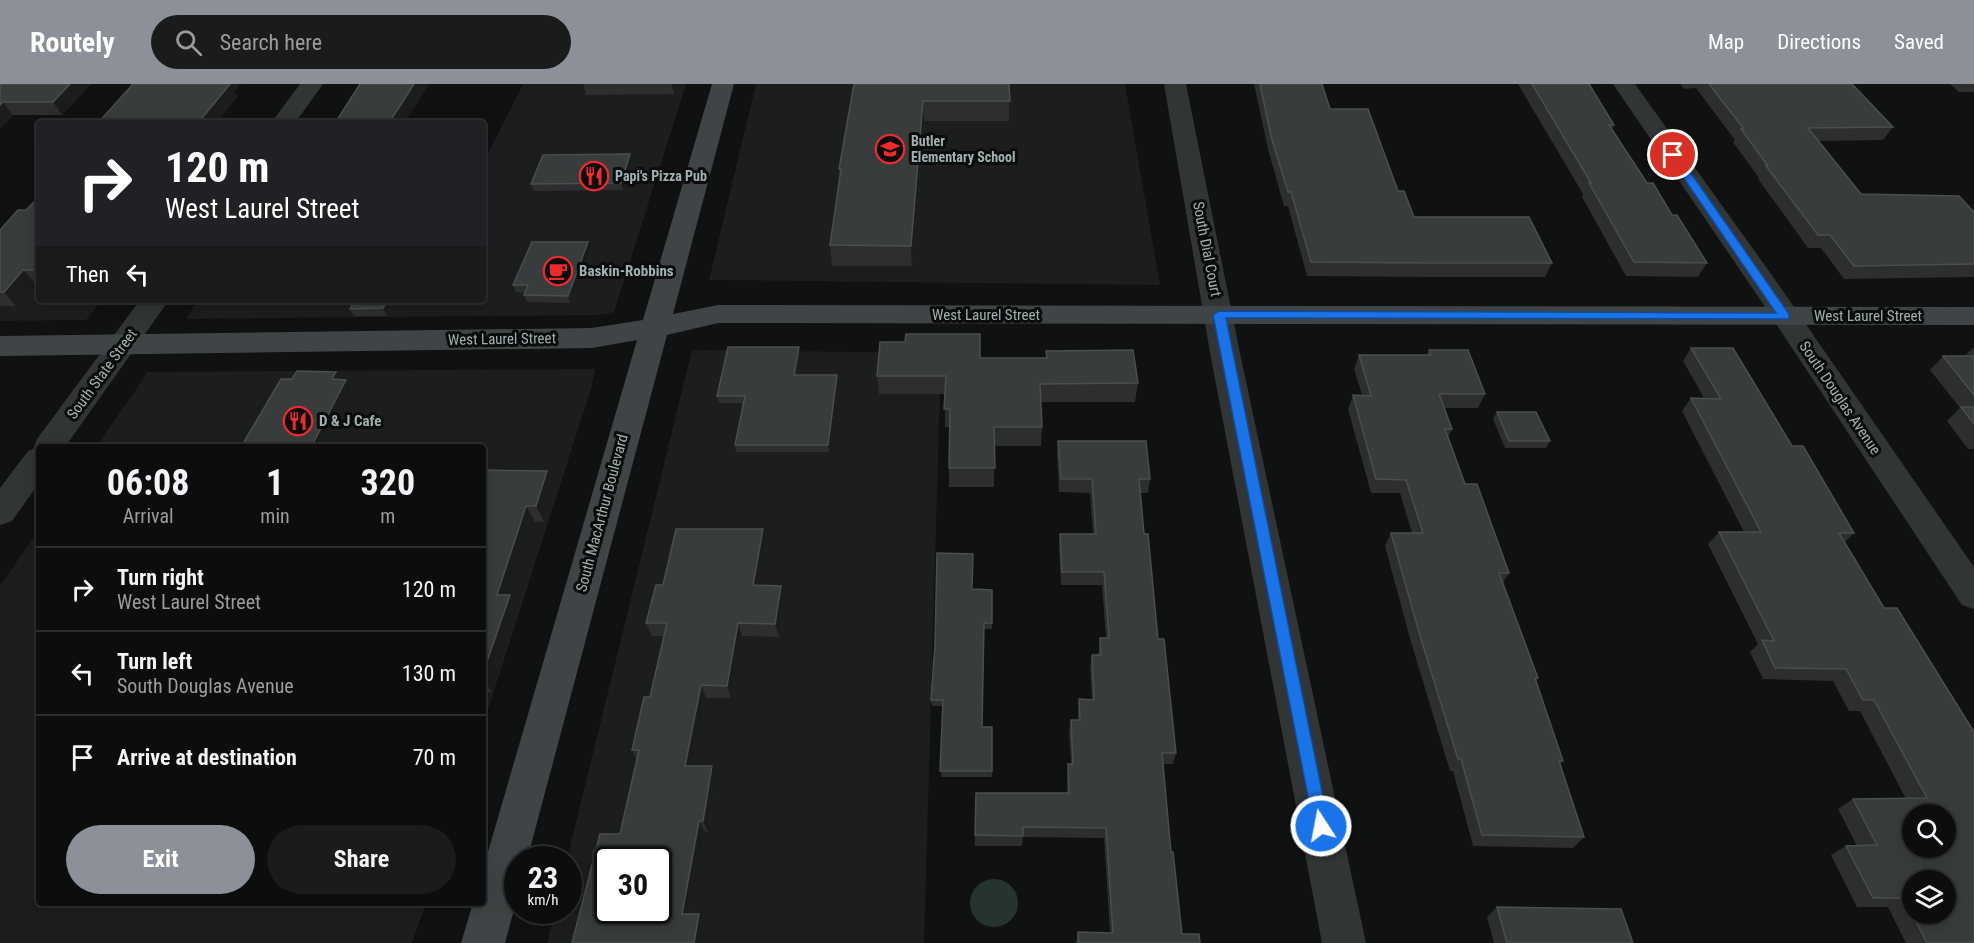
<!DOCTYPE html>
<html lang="en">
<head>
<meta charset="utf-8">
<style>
  :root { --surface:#0c0d0d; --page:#1a1b1b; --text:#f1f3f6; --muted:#9a9c9d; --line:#2c2d2e; --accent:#8c9099 }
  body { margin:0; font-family:"Roboto Condensed",sans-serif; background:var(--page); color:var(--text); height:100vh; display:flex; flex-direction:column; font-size:22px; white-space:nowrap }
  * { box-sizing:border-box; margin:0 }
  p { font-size:20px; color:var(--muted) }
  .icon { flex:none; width:33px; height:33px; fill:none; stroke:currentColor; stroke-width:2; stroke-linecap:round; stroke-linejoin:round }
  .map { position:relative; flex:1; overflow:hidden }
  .panel { position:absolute; left:36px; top:360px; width:450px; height:462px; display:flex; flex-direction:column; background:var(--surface); border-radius:6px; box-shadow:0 3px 15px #0003,0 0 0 2px var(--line) }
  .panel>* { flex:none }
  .guide { position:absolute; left:36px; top:36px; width:450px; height:183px; border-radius:6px; box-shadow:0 3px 15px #0003,0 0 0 2px var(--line); background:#202124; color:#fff; overflow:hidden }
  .fabs { position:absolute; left:1902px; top:720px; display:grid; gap:12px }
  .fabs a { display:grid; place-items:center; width:54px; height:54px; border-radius:50%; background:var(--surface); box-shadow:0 3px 15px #0003,0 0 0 2px var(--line); font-size:30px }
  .speed { position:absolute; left:504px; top:762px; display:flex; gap:12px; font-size:30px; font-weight:700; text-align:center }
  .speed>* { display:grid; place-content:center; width:78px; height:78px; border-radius:50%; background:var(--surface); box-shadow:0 3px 15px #0003,0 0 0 2px var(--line); line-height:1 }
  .speed small { font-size:15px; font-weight:400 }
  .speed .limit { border:3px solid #111; border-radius:9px; background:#fff; color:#111 }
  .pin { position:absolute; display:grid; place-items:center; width:51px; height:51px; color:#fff; margin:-26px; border:3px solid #fff; border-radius:50%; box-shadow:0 2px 6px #0007 }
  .me { position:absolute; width:66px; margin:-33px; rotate:349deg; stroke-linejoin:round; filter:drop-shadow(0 0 4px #0008) }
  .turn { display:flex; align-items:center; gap:21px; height:126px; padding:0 30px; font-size:27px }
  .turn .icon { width:78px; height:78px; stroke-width:2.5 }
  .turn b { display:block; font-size:42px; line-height:51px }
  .then { display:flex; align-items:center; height:57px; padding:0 30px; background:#0003; gap:12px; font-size:22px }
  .eta { display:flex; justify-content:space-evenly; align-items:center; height:102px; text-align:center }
  .eta b { font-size:36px; font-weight:700; line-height:42px }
  .button { display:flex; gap:12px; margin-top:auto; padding:12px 30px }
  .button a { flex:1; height:69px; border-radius:36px; background:var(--accent); color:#fff; font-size:24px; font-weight:700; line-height:69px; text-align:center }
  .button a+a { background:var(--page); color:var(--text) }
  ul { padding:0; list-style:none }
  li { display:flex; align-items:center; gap:18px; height:84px; padding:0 30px; border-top:2px solid var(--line) }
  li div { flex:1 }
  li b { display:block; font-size:22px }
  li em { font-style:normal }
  header { display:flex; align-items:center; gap:36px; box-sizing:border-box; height:84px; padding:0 30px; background:var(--accent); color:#fff }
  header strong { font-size:28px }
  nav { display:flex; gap:33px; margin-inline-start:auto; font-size:21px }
  .search { width:420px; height:54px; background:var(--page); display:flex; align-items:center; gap:15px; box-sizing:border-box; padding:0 21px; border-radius:33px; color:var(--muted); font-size:22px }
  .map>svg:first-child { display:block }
  .built { fill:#1c1d1e; fill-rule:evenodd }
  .water { fill:#263431 }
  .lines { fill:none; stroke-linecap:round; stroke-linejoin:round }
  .street { fill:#313536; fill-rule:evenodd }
  .secondary { fill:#3f4546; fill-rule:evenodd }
  .wall { fill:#2c2e2f }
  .shaded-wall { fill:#1b1c1d }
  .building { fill:#383c3d; stroke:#494e4f; stroke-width:1.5; fill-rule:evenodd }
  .route { fill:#1a73e8; stroke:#114b97; stroke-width:1.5 }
  .labels { text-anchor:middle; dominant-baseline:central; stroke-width:6; stroke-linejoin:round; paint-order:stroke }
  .far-poi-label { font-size:14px; font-weight:bold; fill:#a1b1b2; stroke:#0b0c0c; text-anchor:start }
  .street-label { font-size:15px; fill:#a1b1b2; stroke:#0b0c0c }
  .poi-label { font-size:15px; font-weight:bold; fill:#a1b1b2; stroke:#0b0c0c; text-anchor:start }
</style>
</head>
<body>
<header>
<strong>Routely</strong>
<div class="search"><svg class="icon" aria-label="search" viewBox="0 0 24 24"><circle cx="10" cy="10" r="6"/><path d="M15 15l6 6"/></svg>Search here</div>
<nav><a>Map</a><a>Directions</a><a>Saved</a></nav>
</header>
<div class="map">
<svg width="1974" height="859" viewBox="0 0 1974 859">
  <rect width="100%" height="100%" fill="#101111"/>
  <!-- built -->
  <path class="built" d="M523 0H686L614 228 600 231 186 235 198 216H483V79Z
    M756 0H1125L1160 201 709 196Z
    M0 192 29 203H39V216H102L86 236 0 237Z
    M692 266 941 269 924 859H547L555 827 568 826 567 775ZM608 776H658V826H608Z
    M595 285 591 305 483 641V363H96L148 288Z
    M39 445V819H426L412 859H0V502Z"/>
  <!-- water -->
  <path class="water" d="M970 819a24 24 0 1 1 48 0a24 24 0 1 1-48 0Z"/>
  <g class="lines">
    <!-- street -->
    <path class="street" d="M300 0H323L295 39H271Z
      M1164 0H1186L1241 274 1366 859H1322L1211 274Z
      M1613 0H1635L1771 190 1974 483V525L1962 521 1751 202Z
      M140 216H169L65 363H39V399L12 437 0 441V404L28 367 33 365 37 355Z"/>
    <!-- secondary -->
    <path class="secondary" d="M712 0H734L673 230 718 221 1974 223V241L718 239 667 251 527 776H518V811L505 859H461L473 819H483V785L637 256 592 264 0 272V252L592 244 643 236Z"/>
  </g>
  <!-- wall -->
  <path class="wall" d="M0 0H91L62 31H13L0 44Z
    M583 0H677L674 10 586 11Z
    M854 0H1009V37H924L912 182H832L830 161 840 95 839 85Z
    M1254 0H1322L1330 25 1398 107 1414 133 1552 179 1545 193H1426L1307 192 1288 122H1284L1268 65Z
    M1518 0H1589L1614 41 1612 45 1647 99 1672 131 1707 179 1698 193 1626 192 1582 113 1583 110Z
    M1680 0H1852L1893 43 1883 56 1818 57 1861 110 1974 128V193L1844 195 1821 164H1808L1758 95 1759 94 1733 58 1735 56 1696 4 1684 5Z
    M1950 0H1974V8H1959Z
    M632 77 623 106 534 107 531 100Z
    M39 113V199H35L16 222H0V146L26 126Z
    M591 165 570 219 527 218 524 211 525 209 516 208 513 201Z
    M355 216H395L387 232H354L350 225Z
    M1974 263V365H1968L1947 337 1960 324 1930 286 1943 272H1965Z
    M1691 264 1792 362 1854 449 1844 459 1974 859H1906L1888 823H1857L1831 771 1846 762H1857L1838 725 1853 715H1906L1860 627H1849L1833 597 1763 595 1750 568 1758 560 1708 460 1719 448H1744L1682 327 1691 314H1704L1683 277Z
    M1429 266 1485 310 1478 324H1444L1452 345 1448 354 1465 400 1509 489 1503 499 1538 594 1536 597 1563 677 1560 680 1584 753 1573 764 1473 762 1453 687H1450L1411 558 1385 462 1391 449H1412L1400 409H1371L1348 325 1353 311H1362L1354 285 1359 271H1427Z
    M1046 267 1138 299 1135 318H1041L1042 343 1041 362H994V403H949V343H945V310H879L877 292 980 274H1046Z
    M800 270 797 291H837L838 298 829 368H736L735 361 743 319H719L717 312Z
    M1497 328 1550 357 1546 364H1505L1493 335Z
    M1058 357 1150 395 1148 409H1141L1144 450 1158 555 1176 669 1173 680H1163L1171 768 1182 850 1200 859H1076L1078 848 1110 849 1104 754 1023 753 1022 762H975V751L1067 709V691L1068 680H1071L1069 648 1071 636H1078V627L1079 615 1092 616 1090 583 1092 571H1098L1100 554H1106L1102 501H1061L1059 463 1060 450H1093L1090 409 1059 408 1057 371Z
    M483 386 555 403 544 438H535L511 513 519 526 492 608H483Z
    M767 459 759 501 784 515 779 553 742 552 731 614H706L693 682 717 694 708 748H705L690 830H699L705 840 701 859H572L620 750 637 676 632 666 650 613 664 552H652L646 539 663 501Z
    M972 505 992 506V545H984L982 643H992V693H941L943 622H932L931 616Z
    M1497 823 1633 859H1494L1487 833Z"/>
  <!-- shaded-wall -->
  <path class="shaded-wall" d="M70 0H91L62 31 53 18Z
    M224 0H241L235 7 238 12 217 39H198Z
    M414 0H429L405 39H389Z
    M672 0H677L674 10Z
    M923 17 924 37 912 182 911 162Z
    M3 18 13 31 0 44V21Z
    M630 70 632 77 623 106 621 99Z
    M588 158 591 165 570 219 568 212Z
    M23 186 35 199 16 222 4 208Z
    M387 216H395L387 232 383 224Z
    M799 263 800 270 795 298 794 291Z
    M336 288 341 295 337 302 332 295Z
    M837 291 838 298 829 368 828 361Z
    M346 296 350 303 319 363H311Z
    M547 387 555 403 544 438 536 422Z
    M526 422 535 438 511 513 519 526 492 608 483 596V589L497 511Z
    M763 445 767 459 757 514 753 501Z
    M781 502 784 515 779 553 775 540Z
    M738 539 742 552 731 614 727 602Z
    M701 601 706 614 691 694 685 682Z
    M712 682 717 694 708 748 703 737Z
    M699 737 705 748 688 840 682 830Z
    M699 830 705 840 701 859H694Z"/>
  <!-- building -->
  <path class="building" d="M0 0H70L53 18H3L0 21Z
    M133 0H230L198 39H98Z
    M360 0H414L389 39H335Z
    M854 0H1009L1010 17H923L911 162 830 161 841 85H839Z
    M1260 0H1322L1330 25H1368L1398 107H1404L1414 133H1529L1552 179H1431L1311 178 1291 108H1288L1271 52Z
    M1532 0H1589L1614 41H1609L1647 99H1653L1672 131H1677L1707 179 1634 178 1589 99H1591Z
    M1709 0H1852L1893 43 1808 44 1861 110 1959 112 1974 128V180L1854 182 1830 151H1818L1766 82H1768L1741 45H1744Z
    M630 70 621 99 531 100 543 71Z
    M39 113V186H23L4 208H0V146L18 126H26Z
    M532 158H588L568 212 524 211 528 201H513Z
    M355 216H387L383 224 350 225Z
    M906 250H980V274H1047L1046 267 1133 266 1138 299 1040 300 1042 343H994L995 384H949L950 325H944L946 292H877L880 258H905Z
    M728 263H799L794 291H837L828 361H735L745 312H717Z
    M1691 264H1733L1792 362H1803L1854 449H1839L1884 524H1897L1974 648V859H1927L1904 814H1873L1846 762 1877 761 1853 715 1927 714 1874 616H1863L1846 585 1775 584 1762 556 1774 557 1719 448H1761L1691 314 1721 315ZM1912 730H1946V764H1912ZM1912 796H1946V830H1912Z
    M1429 266H1468L1485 310H1439L1452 345H1445L1465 400H1477L1509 489H1499L1538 594H1535L1563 677H1559L1584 753 1482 751 1461 675H1458L1418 545 1391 449H1423L1406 396 1376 395 1353 311 1371 312 1359 271H1431Z
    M1943 272H1974V311Z
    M297 287 336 288 332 295 346 296 311 363H241L281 295H292Z
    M1961 323H1974V340Z
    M1497 328H1536L1550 357H1509Z
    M1058 357H1146L1150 395H1139L1144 450H1148L1158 555H1164L1176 669H1162L1171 768H1173L1182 850H1199L1200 859H1078V848L1113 849 1106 744 1023 743V752L975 751 976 709H1069L1068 680H1073L1071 636H1080L1079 615 1094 616 1092 571H1101L1100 554H1109L1104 488H1062L1060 450H1096L1092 395H1061Z
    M483 386 547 387 536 422H526L497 511H510L483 589Z
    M676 445H763L753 501 781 502 775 540 738 539 727 602 701 601 685 682H712L703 737H699L682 830H699L694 859H572L600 750H620L639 666H632L644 613H650L667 539H646L656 501H663ZM608 776H658V826H608Z
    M937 469 973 470 972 505 992 506V539H984L982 643H992V687H940L943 616H931L935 560Z
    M1497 823 1621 825 1633 859H1507Z"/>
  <!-- route -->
  <path class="route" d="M1670 69H1677L1789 230V235L1226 234 1329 742 1327 748 1321 750 1315 748 1213 231 1219 227 1776 229 1668 71Z"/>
  <!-- icons -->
  <defs>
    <g id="school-ring" transform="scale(1.5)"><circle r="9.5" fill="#0b0c0c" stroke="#ef2a2c" stroke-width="1.5"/><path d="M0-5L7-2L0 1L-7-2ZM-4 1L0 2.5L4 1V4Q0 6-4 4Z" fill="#ef2a2c"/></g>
    <g id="restaurant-ring" transform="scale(1.5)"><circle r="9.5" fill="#0b0c0c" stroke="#ef2a2c" stroke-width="1.5"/><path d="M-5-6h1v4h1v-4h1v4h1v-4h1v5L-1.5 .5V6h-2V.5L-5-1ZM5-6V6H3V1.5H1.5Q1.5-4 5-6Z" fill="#ef2a2c"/></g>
    <g id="cafe-ring" transform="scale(1.5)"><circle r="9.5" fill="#0b0c0c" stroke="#ef2a2c" stroke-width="1.5"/><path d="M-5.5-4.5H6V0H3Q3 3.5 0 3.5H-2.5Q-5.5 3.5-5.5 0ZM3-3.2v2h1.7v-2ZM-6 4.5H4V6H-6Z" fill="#ef2a2c"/></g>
  </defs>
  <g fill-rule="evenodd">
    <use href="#school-ring" x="890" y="65"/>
    <use href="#restaurant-ring" x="594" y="92"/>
    <use href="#cafe-ring" x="558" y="187"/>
    <use href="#restaurant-ring" x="298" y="337"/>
  </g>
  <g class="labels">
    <!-- far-poi labels -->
    <g class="far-poi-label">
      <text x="911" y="57">Butler<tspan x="911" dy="16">Elementary School</tspan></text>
      <text x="615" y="92">Papi's Pizza Pub</text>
    </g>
    <!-- street labels -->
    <g class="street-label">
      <text transform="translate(1207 165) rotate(79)">South Dial Court</text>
      <text x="986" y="231">West Laurel Street</text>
      <text x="1868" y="232">West Laurel Street</text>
      <text transform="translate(502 255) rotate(-1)">West Laurel Street</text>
      <text transform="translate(102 290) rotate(-54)">South State Street</text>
      <text transform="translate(1840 314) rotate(56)">South Douglas Avenue</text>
      <text transform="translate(602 429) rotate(-75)">South MacArthur Boulevard</text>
    </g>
    <!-- poi labels -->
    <g class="poi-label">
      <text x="579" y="187">Baskin-Robbins</text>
      <text x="319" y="337">D &amp; J Cafe</text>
    </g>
  </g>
</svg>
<div class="fabs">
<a><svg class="icon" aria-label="search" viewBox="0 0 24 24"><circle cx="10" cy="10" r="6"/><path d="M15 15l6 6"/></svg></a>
<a><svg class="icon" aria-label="layers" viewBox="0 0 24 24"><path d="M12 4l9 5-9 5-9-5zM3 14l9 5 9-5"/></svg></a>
</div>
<div class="speed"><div>23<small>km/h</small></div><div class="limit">30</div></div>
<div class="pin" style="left:1673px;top:71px;background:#d93025"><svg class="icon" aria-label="arrive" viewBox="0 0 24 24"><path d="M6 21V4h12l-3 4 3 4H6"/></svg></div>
<svg class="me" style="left:1321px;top:742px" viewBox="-20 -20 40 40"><circle r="17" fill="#1a73e8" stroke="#fff" stroke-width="3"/><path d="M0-11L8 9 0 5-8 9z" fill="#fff"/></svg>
<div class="guide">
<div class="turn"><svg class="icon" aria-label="right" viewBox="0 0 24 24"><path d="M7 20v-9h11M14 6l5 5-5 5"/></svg><div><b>120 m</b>West Laurel Street</div></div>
<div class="then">Then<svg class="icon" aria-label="left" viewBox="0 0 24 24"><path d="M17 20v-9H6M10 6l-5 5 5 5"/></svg></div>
</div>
<section class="panel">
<div class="eta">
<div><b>06:08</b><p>Arrival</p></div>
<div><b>1</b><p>min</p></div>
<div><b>320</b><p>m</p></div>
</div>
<ul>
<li><svg class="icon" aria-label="right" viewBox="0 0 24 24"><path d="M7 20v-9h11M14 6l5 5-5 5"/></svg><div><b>Turn right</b><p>West Laurel Street</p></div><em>120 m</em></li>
<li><svg class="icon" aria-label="left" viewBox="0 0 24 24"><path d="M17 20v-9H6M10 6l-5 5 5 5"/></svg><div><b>Turn left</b><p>South Douglas Avenue</p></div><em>130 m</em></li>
<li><svg class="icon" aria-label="arrive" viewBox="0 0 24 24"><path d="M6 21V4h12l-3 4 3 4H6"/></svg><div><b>Arrive at destination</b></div><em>70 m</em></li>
</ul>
<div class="button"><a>Exit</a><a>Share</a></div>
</section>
</div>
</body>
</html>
